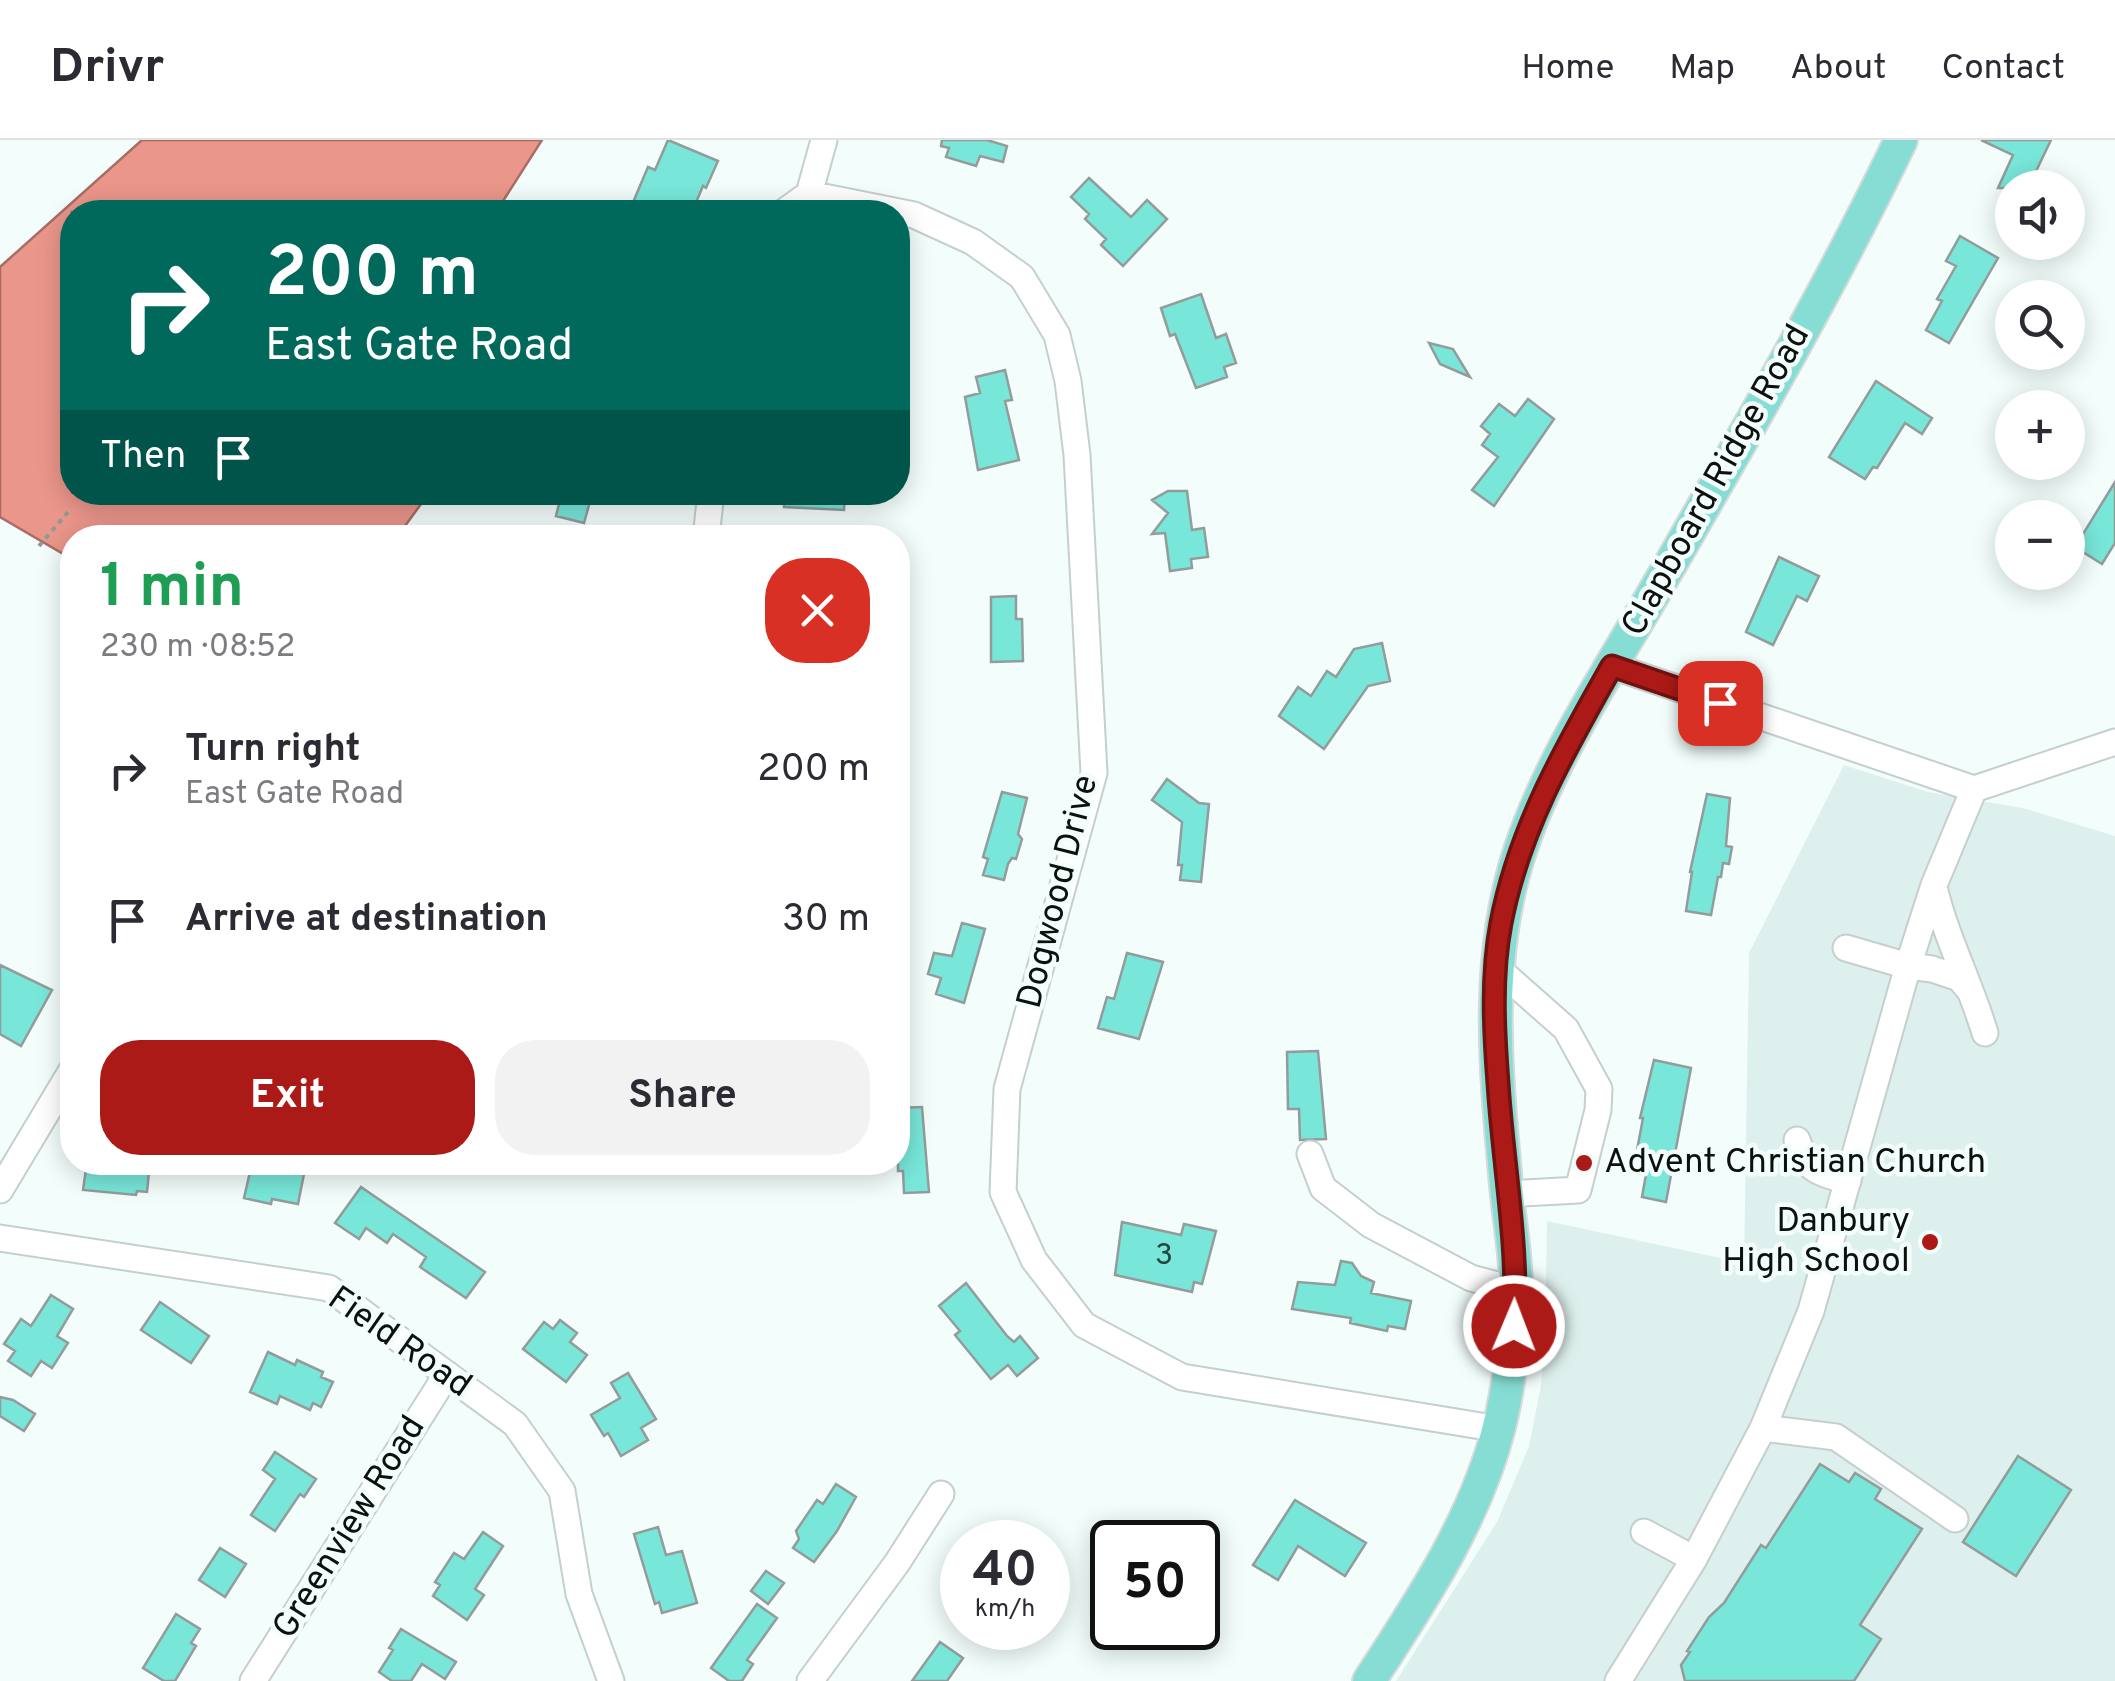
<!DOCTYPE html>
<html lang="en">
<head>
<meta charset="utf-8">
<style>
  :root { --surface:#fff; --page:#f2f2f3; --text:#2b2b33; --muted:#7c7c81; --line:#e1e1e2; --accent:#ab1a16 }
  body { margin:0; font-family:Overpass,sans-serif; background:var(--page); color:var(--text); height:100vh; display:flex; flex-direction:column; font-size:38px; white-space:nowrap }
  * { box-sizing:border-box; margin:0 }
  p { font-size:32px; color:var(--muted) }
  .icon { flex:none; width:55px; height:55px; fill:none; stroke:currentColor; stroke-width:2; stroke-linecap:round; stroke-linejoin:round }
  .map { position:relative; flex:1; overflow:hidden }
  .side { position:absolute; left:60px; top:385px; width:850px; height:650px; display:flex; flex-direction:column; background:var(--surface); border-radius:40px; box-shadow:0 5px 25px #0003 }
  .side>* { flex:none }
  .guide { position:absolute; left:60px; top:60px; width:850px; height:305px; border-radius:40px; box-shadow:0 5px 25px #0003; background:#00695c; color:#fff; overflow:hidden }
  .buttons { position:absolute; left:1995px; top:30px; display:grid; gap:20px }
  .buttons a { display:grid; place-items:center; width:90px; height:90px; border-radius:50%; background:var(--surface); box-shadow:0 5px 25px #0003; font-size:50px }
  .speed { position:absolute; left:940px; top:1380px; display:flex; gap:20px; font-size:50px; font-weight:700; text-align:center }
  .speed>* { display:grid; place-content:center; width:130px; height:130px; border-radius:50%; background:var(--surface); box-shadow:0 5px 25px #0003; line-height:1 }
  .speed small { font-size:25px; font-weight:400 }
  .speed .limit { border:5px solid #111; border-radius:15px; background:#fff; color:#111 }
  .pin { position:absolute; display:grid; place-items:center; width:85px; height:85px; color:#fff; margin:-42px; border-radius:20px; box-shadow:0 5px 15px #0006 }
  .me { position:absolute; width:110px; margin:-55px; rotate:1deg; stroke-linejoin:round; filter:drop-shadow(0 0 8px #0008) }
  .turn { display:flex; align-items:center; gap:35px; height:210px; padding:0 40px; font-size:45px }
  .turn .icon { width:130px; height:130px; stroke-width:2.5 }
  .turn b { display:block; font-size:70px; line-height:85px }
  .then { display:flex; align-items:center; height:95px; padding:0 40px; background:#0003; gap:20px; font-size:38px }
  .round { display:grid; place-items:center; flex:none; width:105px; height:105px; border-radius:40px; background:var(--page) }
  .head { display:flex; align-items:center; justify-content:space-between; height:170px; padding:0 40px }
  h1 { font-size:60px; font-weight:700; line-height:75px; color:#1e9e55 }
  .primary-button { display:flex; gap:20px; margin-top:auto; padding:20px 40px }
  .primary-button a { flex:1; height:115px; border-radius:40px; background:var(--accent); color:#fff; font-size:40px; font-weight:700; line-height:115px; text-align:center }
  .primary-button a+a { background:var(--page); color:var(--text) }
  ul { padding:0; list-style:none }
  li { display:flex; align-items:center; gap:30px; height:150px; padding:0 40px }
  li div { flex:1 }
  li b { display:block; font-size:38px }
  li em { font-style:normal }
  header { display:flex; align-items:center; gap:60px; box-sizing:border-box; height:140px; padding:0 50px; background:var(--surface); border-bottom:2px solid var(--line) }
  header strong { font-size:48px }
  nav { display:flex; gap:55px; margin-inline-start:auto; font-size:35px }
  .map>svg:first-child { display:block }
  .built { fill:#def0ed }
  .water { fill:#eb968a; stroke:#a86e65; stroke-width:2.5 }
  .building { fill:#78e7da; stroke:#939c9b; stroke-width:2.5 }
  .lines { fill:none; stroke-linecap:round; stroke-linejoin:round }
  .minor-casing { stroke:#c5cfce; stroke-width:29 }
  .major-casing { stroke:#d8d9d9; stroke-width:36 }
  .path { stroke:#919997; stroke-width:4; stroke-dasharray:5 5; stroke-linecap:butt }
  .minor { stroke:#fff; stroke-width:25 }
  .major { stroke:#86ddd4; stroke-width:32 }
  .route-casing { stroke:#6f110e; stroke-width:25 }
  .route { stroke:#ab1a16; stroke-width:18 }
  .poi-dot { fill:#ab1a16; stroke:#f3fefc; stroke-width:4 }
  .labels { text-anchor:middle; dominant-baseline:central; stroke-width:9; stroke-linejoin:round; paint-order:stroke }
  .number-label { font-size:30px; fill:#274642 }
  .street-label { font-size:35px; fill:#0c100f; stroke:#f3fefc }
  .poi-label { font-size:35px; fill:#0c100f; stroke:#f3fefc; text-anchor:start }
</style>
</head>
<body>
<header>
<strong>Drivr</strong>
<nav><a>Home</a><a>Map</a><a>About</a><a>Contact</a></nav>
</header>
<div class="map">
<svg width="2115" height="1541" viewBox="0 0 2115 1541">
  <rect width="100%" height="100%" fill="#f3fefc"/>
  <!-- built -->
  <path class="built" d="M1844 625 1928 652 2023 668 2115 696V1541H1396L1497 1382 1529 1306 1541 1245 1545 1194 1547 1081 1744 1123 1749 813Z"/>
  <!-- water -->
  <path class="water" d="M142 0H542L496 72H72V352L429 353 397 397 72 398V419L0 377V127Z"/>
  <!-- building -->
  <path class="building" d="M668 0 718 21 706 48 703 46 692 72H637L641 63 634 60 648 27 655 30Z
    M942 0H987L1007 6 1003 22 980 16 976 26 946 17 949 8 941 6Z
    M1981 0H2051L2028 48H1998L2013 15Z
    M1089 38 1131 77 1147 60 1167 79 1123 126 1101 105 1106 99 1085 79 1089 74 1071 57Z
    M1960 96 1998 118 1949 203 1926 190 1942 161 1937 159 1956 126 1946 121Z
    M1201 154 1216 198 1226 194 1236 223 1224 227 1227 237 1196 248 1175 194 1170 196 1161 168Z
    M1429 203 1453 209 1470 237 1440 224Z
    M1005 230 1012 260 1005 261 1019 320 978 330 965 257 980 253 976 237Z
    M1876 241 1932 278 1922 294 1905 283 1877 328 1873 327 1865 339 1829 317Z
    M1528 259 1554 279 1494 366 1472 350 1498 317 1482 305 1490 294 1481 286 1499 264 1515 276Z
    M2115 342V403L2102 424 2075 407Z
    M1168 351H1187L1192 390 1204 388 1208 417 1191 419 1192 428 1170 431 1165 393 1152 394 1168 373 1152 360Z
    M562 352H588L587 357 591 358 584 383 556 376Z
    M785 352H845L844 370 784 367Z
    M1779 417 1819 436 1807 461 1797 456 1773 505 1746 492Z
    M1016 456V479H1022L1023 521 991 522V457Z
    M1382 503 1390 541 1368 546 1324 609 1279 576 1298 547 1311 556 1327 531 1336 537 1354 509Z
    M1167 639 1199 663 1209 664 1201 742 1180 740 1182 725H1178L1182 682 1152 660Z
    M1002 652 1027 658 1018 694 1022 699 1016 719 1012 718 1008 724 1004 740 983 735 988 719 983 717Z
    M1707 654 1730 658 1726 706 1732 707 1729 724 1723 723 1721 737H1718L1711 775 1686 771 1692 732H1690Z
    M962 783 985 789 964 863 936 854 941 838 928 834 934 813 952 816Z
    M1127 813 1163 822 1139 899 1098 888 1107 857 1114 859Z
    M0 825 52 850 21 906 0 894Z
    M1318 911 1326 999 1300 1000 1299 969H1288L1287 912Z
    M1654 920 1691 928 1666 1062 1642 1057 1648 1023 1635 1021 1643 978H1640Z
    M922 967 929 1052 904 1053 903 1031H898V968Z
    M87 1022H141L139 1031 149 1032 147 1052 137 1051 136 1055 83 1050Z
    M252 1023 304 1034 298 1064 272 1059 271 1064 244 1058Z
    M361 1047 485 1132 466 1158 420 1127 426 1117 393 1094 387 1103 366 1088 359 1099 335 1083Z
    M1122 1082 1181 1095 1184 1084 1216 1091 1202 1144 1194 1142 1192 1152 1115 1135Z
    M1341 1121 1352 1123 1361 1136 1374 1142 1371 1153 1411 1161 1405 1189 1388 1186 1387 1191 1350 1183 1351 1178 1292 1169 1298 1142 1335 1145Z
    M966 1143 1007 1196 1014 1202 1020 1196 1038 1218 1017 1236 1008 1225 991 1239 955 1195 960 1191 939 1166Z
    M51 1155 73 1169 57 1196 68 1203 52 1228 41 1221 31 1236 8 1221 15 1211 4 1204 21 1179 31 1186Z
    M160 1162 209 1196 191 1223 141 1190Z
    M560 1180 577 1193 570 1202 587 1215 566 1242 523 1209 544 1182 553 1189Z
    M268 1212 295 1225 297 1220 323 1232 321 1237 333 1242 321 1267 313 1263 310 1270 280 1256 277 1264 250 1252Z
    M628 1233 656 1279 641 1288 648 1300 621 1316 608 1293 604 1296 591 1275 620 1258 611 1243Z
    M0 1257 13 1260 35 1274 24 1291 0 1276Z
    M275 1312 316 1339 304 1357 300 1354 275 1391 251 1375 275 1339 263 1330Z
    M2018 1316 2071 1350 2016 1436 1963 1402Z
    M1820 1324 1849 1342 1855 1333 1881 1349 1875 1359 1922 1389 1860 1485 1881 1499 1854 1541H1685L1681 1525 1690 1512 1687 1511 1709 1477 1724 1463 1761 1405 1766 1408Z
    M836 1344 856 1357 837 1391 814 1422 793 1408 799 1399 796 1391 817 1360 823 1364Z
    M1295 1360 1366 1403 1345 1436 1298 1406 1278 1440 1253 1425Z
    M658 1387 666 1415 682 1411 697 1463 662 1473 659 1462 655 1464 634 1394Z
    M483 1392 503 1406 475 1449 484 1455 467 1480 433 1456 440 1445 435 1442 454 1413 464 1419Z
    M220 1408 246 1424 225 1457 199 1440Z
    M766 1431 784 1443 768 1464 751 1451Z
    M757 1464 777 1478 747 1520 753 1524 742 1541H729L711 1528Z
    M176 1474 200 1489 191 1503 196 1506 175 1541H164L143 1528Z
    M401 1489 456 1522 445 1539 422 1524 411 1541H392L379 1532 393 1510 389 1508Z
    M940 1502 963 1518 947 1541H912Z"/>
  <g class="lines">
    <!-- minor casing -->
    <g class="minor-casing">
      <path id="minor" d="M809 54 824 0
        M784 72 809 54 914 75 973 102 1022 137 1057 195 1068 241 1077 315 1094 633 1007 949 1003 1052 1034 1120 1084 1185 1182 1237 1499 1289
        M706 398 711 352
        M1612 526 1974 649 2115 602
        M1934 747C1946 798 1970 843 1985 893
        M1846 808 1908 826 1932 829 1959 838 1970 851
        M1497 828 1566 889 1599 949 1598 970 1578 1050 1507 1054
        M1797 1000C1808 1032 1817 1032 1848 1041
        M1310 1014 1323 1048 1371 1085 1471 1138 1516 1150
        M0 1050 72 930
        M0 1098 329 1148 515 1284 562 1351 579 1454 611 1541
        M1763 1288 1836 1297 1955 1379
        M1644 1392 1694 1419
        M253 1541 447 1234
        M810 1541 897 1423 941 1354
        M1618 1541 1694 1419 1763 1288 1811 1171 1908 826 1934 745 1974 649"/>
    </g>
    <!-- major casing -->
    <g class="major-casing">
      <path id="major" d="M1369 1541C1420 1463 1476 1379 1499 1287 1510 1244 1514 1198 1516 1154 1517 1118 1509 1081 1506 1045 1496 933 1484 820 1520 711 1551 617 1610 530 1659 444 1743 298 1828 152 1901 0"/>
    </g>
    <!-- path -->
    <path class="path" d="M39 406 68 372"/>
    <!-- minor -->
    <use href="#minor" class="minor"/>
    <!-- major -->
    <use href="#major" class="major"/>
  </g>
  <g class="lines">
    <!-- route casing -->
    <g class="route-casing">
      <path id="route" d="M1514 1186C1519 1106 1503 1024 1498 943 1494 891 1491 835 1501 783 1519 689 1565 609 1612 526L1720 563"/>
    </g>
    <!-- route -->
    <use href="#route" class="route"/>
  </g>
  <!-- markers -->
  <g class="poi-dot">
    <circle cx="1584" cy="1023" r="10"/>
    <circle cx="1930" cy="1102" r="10"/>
  </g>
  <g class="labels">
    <!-- number labels -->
    <g class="number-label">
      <text x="1164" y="1116">3</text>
    </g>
    <!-- street labels -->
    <g class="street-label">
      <text transform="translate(1717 341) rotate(-61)">Clapboard Ridge Road</text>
      <text transform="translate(1059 752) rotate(-76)">Dogwood Drive</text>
      <text transform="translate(399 1203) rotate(35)">Field Road</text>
      <text transform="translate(350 1388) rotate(-58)">Greenview Road</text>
    </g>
    <!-- poi labels -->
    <g class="poi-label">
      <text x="1604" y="1023">Advent Christian Church</text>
      <text x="1910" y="1082" text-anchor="end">Danbury<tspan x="1910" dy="40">High School</tspan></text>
    </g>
  </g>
</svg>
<div class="buttons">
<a><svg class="icon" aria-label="sound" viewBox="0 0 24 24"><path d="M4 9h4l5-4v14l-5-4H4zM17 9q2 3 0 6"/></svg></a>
<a><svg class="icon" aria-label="search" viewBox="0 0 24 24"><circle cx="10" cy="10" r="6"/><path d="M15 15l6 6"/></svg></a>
<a>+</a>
<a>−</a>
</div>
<div class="speed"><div>40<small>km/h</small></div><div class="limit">50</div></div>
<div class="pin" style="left:1720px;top:563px;background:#d93025"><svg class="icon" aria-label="arrive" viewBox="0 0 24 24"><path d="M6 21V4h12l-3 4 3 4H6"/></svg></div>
<svg class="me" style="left:1514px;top:1186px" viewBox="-20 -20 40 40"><circle r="17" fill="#ab1a16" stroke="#fff" stroke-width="3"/><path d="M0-11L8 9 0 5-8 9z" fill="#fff"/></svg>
<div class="guide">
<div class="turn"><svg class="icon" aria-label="right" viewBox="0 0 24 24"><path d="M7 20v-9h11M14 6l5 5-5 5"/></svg><div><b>200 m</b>East Gate Road</div></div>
<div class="then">Then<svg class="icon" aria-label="arrive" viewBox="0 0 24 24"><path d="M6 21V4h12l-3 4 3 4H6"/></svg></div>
</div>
<section class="side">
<div class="head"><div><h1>1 min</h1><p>230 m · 08:52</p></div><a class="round" style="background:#d93025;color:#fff"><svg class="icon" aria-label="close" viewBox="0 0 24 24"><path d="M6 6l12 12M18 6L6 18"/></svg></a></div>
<ul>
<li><svg class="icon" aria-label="right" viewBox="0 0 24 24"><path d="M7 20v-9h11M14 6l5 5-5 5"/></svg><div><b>Turn right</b><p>East Gate Road</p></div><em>200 m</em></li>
<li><svg class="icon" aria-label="arrive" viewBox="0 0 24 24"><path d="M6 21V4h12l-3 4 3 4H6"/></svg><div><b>Arrive at destination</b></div><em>30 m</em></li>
</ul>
<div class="primary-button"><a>Exit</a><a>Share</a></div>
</section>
</div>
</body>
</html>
